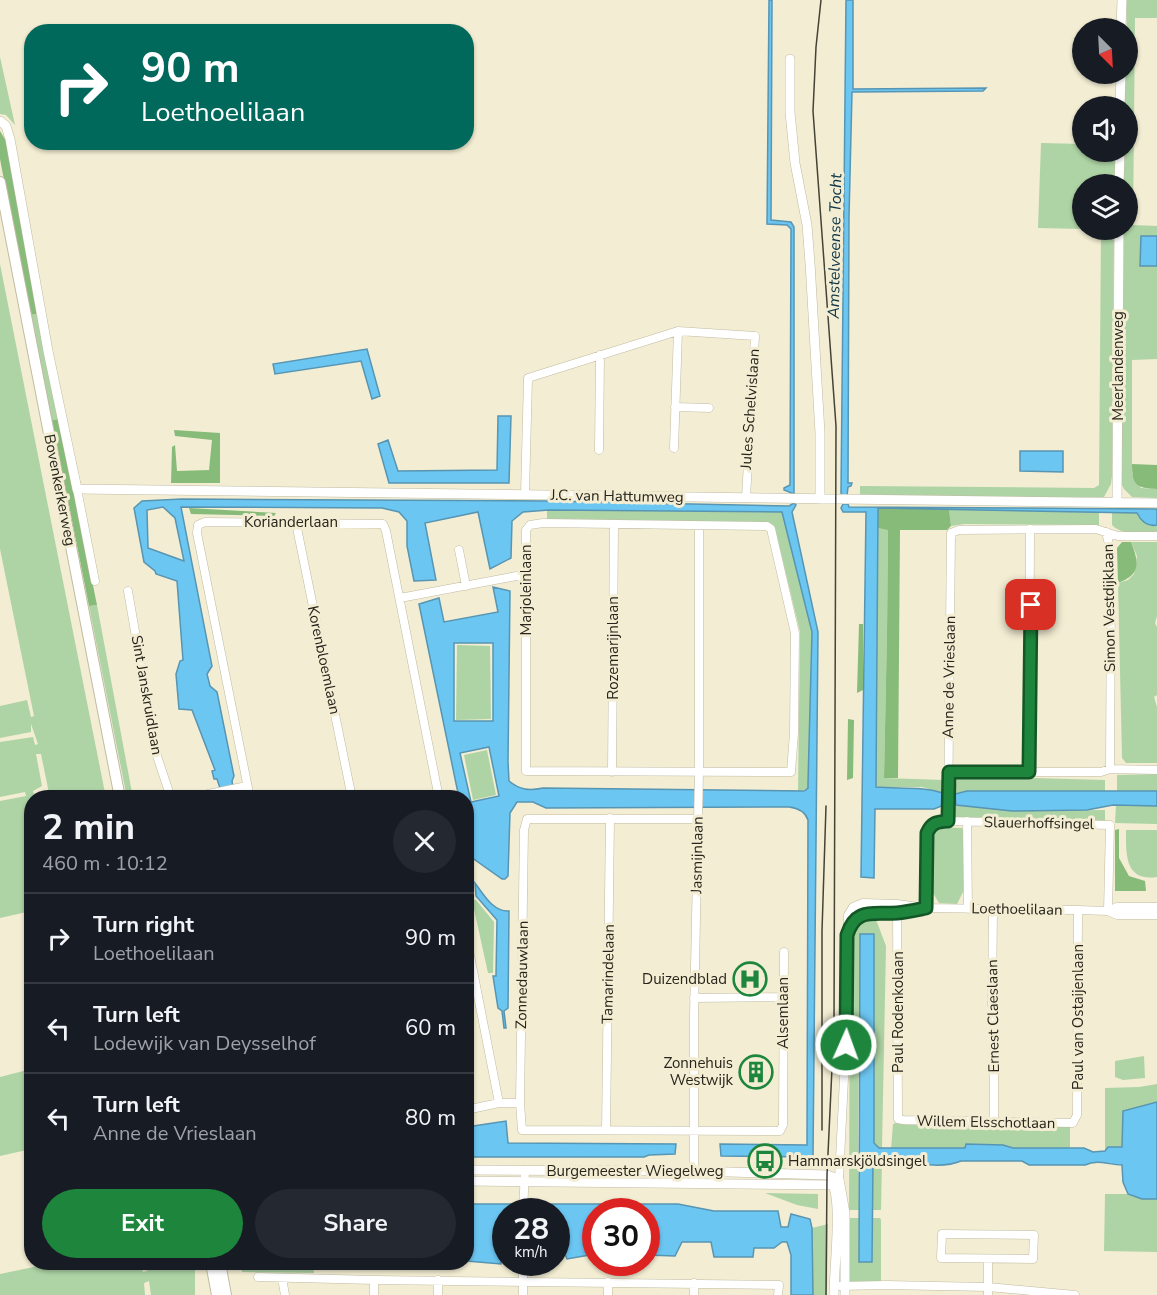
<!DOCTYPE html>
<html lang="en">
<head>
<meta charset="utf-8">
<style>
  :root { --surface:#171b24; --page:#242831; --text:#f1f3f6; --muted:#9ea1a6; --line:#363941; --accent:#1d863c }
  body { margin:0; font-family:"Nunito Sans",sans-serif; background:var(--page); color:var(--text); height:100vh; display:flex; flex-direction:column; font-size:22px; white-space:nowrap }
  * { box-sizing:border-box; margin:0 }
  p { font-size:20px; color:var(--muted) }
  .icon { flex:none; width:33px; height:33px; fill:none; stroke:currentColor; stroke-width:2; stroke-linecap:round; stroke-linejoin:round }
  .map { position:relative; flex:1; overflow:hidden }
  .drawer { position:absolute; left:24px; top:790px; width:450px; height:480px; display:flex; flex-direction:column; background:var(--surface); border-radius:24px; box-shadow:0 2px 4px #0004 }
  .drawer>* { flex:none }
  .top-card { position:absolute; left:24px; top:24px; width:450px; height:126px; border-radius:24px; box-shadow:0 2px 4px #0004; background:#00695c; color:#fff; overflow:hidden }
  .needle { width:39px; rotate:156deg }
  .tools { position:absolute; left:1072px; top:18px; display:grid; gap:12px }
  .tools a { display:grid; place-items:center; width:66px; height:66px; border-radius:50%; background:var(--surface); box-shadow:0 2px 4px #0004; font-size:30px }
  .speed { position:absolute; left:492px; top:1198px; display:flex; gap:12px; font-size:30px; font-weight:700; text-align:center }
  .speed>* { display:grid; place-content:center; width:78px; height:78px; border-radius:50%; background:var(--surface); box-shadow:0 2px 4px #0004; line-height:1 }
  .speed small { font-size:15px; font-weight:400 }
  .speed .limit { border:9px solid #d22; background:#fff; color:#111 }
  .pin { position:absolute; display:grid; place-items:center; width:51px; height:51px; color:#fff; margin:-26px; border-radius:12px; box-shadow:0 3px 9px #0006 }
  .me { position:absolute; width:66px; margin:-33px; rotate:2deg; stroke-linejoin:round; filter:drop-shadow(0 0 4px #0008) }
  .turn { display:flex; align-items:center; gap:21px; height:126px; padding:0 18px; font-size:27px }
  .turn .icon { width:78px; height:78px; stroke-width:2.5 }
  .turn b { display:block; font-size:42px; line-height:51px }
  .round { display:grid; place-items:center; flex:none; width:63px; height:63px; border-radius:32px; background:var(--page) }
  .headline { display:flex; align-items:center; justify-content:space-between; height:102px; padding:0 18px }
  h1 { font-size:36px; font-weight:700; line-height:45px }
  .cta { display:flex; gap:12px; margin-top:auto; padding:12px 18px }
  .cta a { flex:1; height:69px; border-radius:36px; background:var(--accent); color:#fff; font-size:24px; font-weight:700; line-height:69px; text-align:center }
  .cta a+a { background:var(--page); color:var(--text) }
  ul { padding:0; list-style:none }
  li { display:flex; align-items:center; gap:18px; height:90px; padding:0 18px; border-top:2px solid var(--line) }
  li div { flex:1 }
  li b { display:block; font-size:22px }
  li em { font-style:normal }
  .map>svg:first-child { display:block }
  .green { fill:#aed4a5 }
  .forest { fill:#87bb7a }
  .water { fill:#6cc6f2; stroke:#5795b2; stroke-width:1.5; fill-rule:evenodd }
  .lines { fill:none; stroke-linecap:round; stroke-linejoin:round }
  .minor-casing { stroke:#c0bba2; stroke-width:9 }
  .tertiary-casing { stroke:#c0bba2; stroke-width:10 }
  .secondary-casing { stroke:#c0bba2; stroke-width:12 }
  .minor { stroke:#fff; stroke-width:8 }
  .tertiary { stroke:#fff; stroke-width:9 }
  .secondary { stroke:#fff; stroke-width:10 }
  .tram { stroke:#454236; stroke-width:1.5 }
  .route-casing { stroke:#135727; stroke-width:15 }
  .route { stroke:#1d863c; stroke-width:10 }
  .labels { text-anchor:middle; dominant-baseline:central; stroke-width:6; stroke-linejoin:round; paint-order:stroke }
  .street-label { font-size:15px; fill:#27241b; stroke:#f3edd3 }
  .poi-label { font-size:15px; fill:#27241b; stroke:#f3edd3; text-anchor:end }
  .water-label { font-size:16px; font-style:italic; fill:#0c3547; stroke:#f3edd3 }
</style>
</head>
<body>
<div class="map">
<svg width="1157" height="1295" viewBox="0 0 1157 1295">
  <rect width="100%" height="100%" fill="#f3edd3"/>
  <!-- green -->
  <path class="green" d="M1126 0H1157V18H1135L1133 225 1157 226V236L1141 237 1140 266H1157V359L1132 360V474L1141 488 1157 489V498L1132 497 1124 489 1121 483 1124 230H1128V184H1124V152H1128V106H1125V74H1128Z
    M0 57 15 125 6 115 0 114Z
    M1041 143 1083 144V152H1115V184H1083V229L1038 228Z
    M1101 230H1114L1112 476 1111 484 1104 497H860V486L1094 488 1099 485Z
    M0 264 106 798H50L41 754H36L42 786 33 791 34 795H44L45 798H32L31 911 0 918V801L26 796 25 792 0 797V742L33 737 35 745 38 744 31 724V732L0 738V706L27 700 31 717 34 716 0 549Z
    M37 314 59 419 52 420 30 315Z
    M949 509 1099 512V525L965 524 951 526Z
    M547 510 782 511 812 632 808 788 798 792 800 632 775 528 772 524 547 521Z
    M1112 512 1137 513 1139 517 1153 526 1157 525V533C1143 533 1122 536 1112 525Z
    M878 528 888 529 887 633 884 778 944 780 943 793 922 787H876Z
    M1131 542H1157V616L1155 623 1157 627V695L1154 697 1157 707V763H1126L1122 758 1118 583 1128 580 1134 574 1137 556Z
    M97 605 133 798H127L89 606Z
    M457 645 490 646 491 719 456 720Z
    M487 750 496 795 473 800 464 755Z
    M1157 774V791H1117V775Z
    M957 776 1105 780V791H967L955 794Z
    M956 805 1012 811 1105 810V821L954 817Z
    M1116 805 1157 806V824L1115 823Z
    M937 827 962 828 965 834 964 890 957 904 939 903 930 888V836Z
    M1126 830H1157V877C1124 882 1126 853 1126 830Z
    M472 900H476L494 922 493 973H488Z
    M875 917 886 946 882 1148H879L874 1143 860 934 858 1127 859 1210H849L850 941C854 924 857 918 875 917Z
    M1144 1056 1145 1078 1123 1080 1115 1077V1061Z
    M31 1069V1149L0 1156V1077Z
    M1157 1084V1102L1123 1111 1122 1147H1108L1105 1151V1088L1139 1087Z
    M896 1123 907 1125 1070 1126V1148H1013L1003 1145 966 1144 965 1148 891 1149 893 1124Z
    M878 1159H882L881 1210H873V1164Z
    M765 1193 818 1194V1209L797 1205Z
    M1105 1194H1128L1142 1199H1157V1252L1104 1251Z
    M849 1218H860L859 1261H872L873 1218H880L881 1220V1283L848 1282Z
    M828 1224 827 1295H811L812 1228Z
    M53 1263H140L143 1272 147 1271 145 1263H195V1295H151L149 1281 144 1283 145 1295H0V1274Z
    M241 1263H313L314 1273 242 1272Z"/>
  <!-- forest -->
  <path class="forest" d="M0 131 6 141 37 314 30 315 27 301 0 159Z
    M59 419 97 605 89 606 52 420Z
    M174 430 220 433V483H171L172 447 175 445 177 471 209 470 212 440 175 436Z
    M1132 464 1157 465V489C1136 488 1132 485 1132 464Z
    M189 508 276 513 274 516 191 514Z
    M878 508 949 509 951 526 947 530H900L898 778H884L887 633 888 530 878 528Z
    M1122 542H1131C1139 562 1141 575 1118 583L1117 548Z
    M859 624H863V690L857 693Z
    M848 719 854 720 853 778 847 780Z
    M1119 829V858L1129 876 1145 881 1146 891H1115V830Z"/>
  <!-- water -->
  <path class="water" d="M769 0H772L771 220 791 222 794 227V494L784 490V488L790 485 791 229 787 225 767 224Z
    M846 0H853V89L986 88 983 91 852 92 849 217 848 483H852L851 486 848 487 847 496H843L841 493Z
    M1141 236H1157V266H1140Z
    M367 349 380 396 372 399 361 361 275 374 273 364Z
    M498 416H511L509 483H389L378 444 388 440 398 471 497 470Z
    M1020 451H1063V472L1020 471Z
    M182 499 548 501 789 506 794 503 796 505 792 512 818 632 813 1157 721 1156 720 1144 807 1145 808 820C805 811 798 808 789 807L546 808 533 802H517L510 813 508 876 505 879H502L471 857 467 834 466 798H459L419 604 439 598 444 622 498 612 493 587 510 591 508 762 509 781C520 790 529 791 543 788L804 791 808 788V783L812 632 782 512 549 510 523 512 512 521 511 558 490 569 478 512 425 523 436 580 414 581 407 546V521L399 512 382 508 181 507 212 666 207 674 210 686 217 692 234 776 232 781 235 798H220V788L217 779H214L212 771 215 770 192 710 179 709 176 674 180 661 183 660 177 581 156 574 155 571 144 562 134 508 142 501ZM163 507 175 518 184 561 148 548 147 510ZM454 643H493V721H454ZM489 747 499 796 471 802 460 753Z
    M843 504H848L849 507 1157 509V525C1147 527 1141 521 1137 513L878 508 876 787C900 789 920 786 943 793L944 805 934 809H875L874 878 861 877 866 512H843L841 508Z
    M967 791H1157V806L1113 805 1087 810 1012 811 956 805 955 794Z
    M475 883C484 895 493 912 509 911L508 1008 504 1011 506 1028H504L502 1011 498 1008 493 976H496L497 920 476 896Z
    M860 934H874V1143L879 1148H965L966 1144 1003 1145 1013 1148H1084L1093 1152 1105 1151 1108 1147H1122L1123 1111 1157 1102V1199H1142L1128 1194 1123 1182 1122 1165C1109 1165 1098 1159 1085 1165H1029L1022 1161H961C938 1171 903 1160 878 1159L873 1164 872 1262H859Z
    M506 1121 508 1143 676 1144 675 1154 649 1155 644 1157H467V1127Z
    M466 1204H678L714 1211H778L781 1227H788L791 1214 810 1219 812 1228 813 1295H791V1255L787 1242H782L774 1248H754L753 1257H714L711 1242H682L675 1256 647 1255 646 1212H596L595 1254 567 1259 561 1245H557L556 1212H506L505 1241 502 1245 501 1264 467 1261Z"/>
  <g class="lines">
    <!-- minor casing -->
    <g class="minor-casing">
      <path id="minor" d="M675 407 709 408
        M674 448 678 331
        M599 450 600 355
        M77 489 95 581
        M525 494 528 378 678 331 755 336 746 498
        M296 523 352 798
        M543 523 767 526 771 529 795 633 794 733 791 772 526 771V530L530 525Z
        M1106 532 1110 548 1111 586 1110 769
        M459 550 466 586
        M128 591 156 753 171 798
        M400 598 527 574
        M612 772 614 525
        M949 772H1101L1110 769 1157 770
        M1029 772 1030 529
        M189 798 247 786
        M250 798 197 533 198 525 205 522 383 524 386 531 439 798
        M698 819H527L524 830 520 1103 522 1130 780 1131 783 1125 784 952
        M948 821 951 533 959 530 1096 529 1118 536H1157
        M967 821 968 909
        M897 904 898 1119 903 1120 1073 1123 1077 1115 1078 910
        M926 908V833C932 822 937 822 948 821L1110 825 1108 911
        M993 909 992 1006 994 1011V1122
        M1108 911 1117 907H1157
        M849 930 851 924 861 915 897 913 918 909
        M466 935 499 1103
        M694 998 783 997
        M466 1110 499 1103H520
        M606 1130 610 818
        M836 1182 839 1179 847 1018 848 915 853 907 863 903 897 904 926 908 1078 910 1108 911 1117 915H1157
        M694 1183V1016L699 773V526
        M523 1212 525 1170
        M942 1234 1034 1235 1033 1259 941 1258Z
        M988 1260V1295
        M258 1277 374 1280 779 1285 778 1295
        M282 1278 285 1295
        M840 1286 886 1285 988 1287 1075 1295
        M374 1295V1280
        M438 1295V1280
        M523 1295V1263
        M608 1295V1282
        M694 1295V1283"/>
    </g>
    <!-- tertiary casing -->
    <g class="tertiary-casing">
      <path id="tertiary" d="M1121 28 1122 0
        M790 59V112L795 163 807 225 810 263 820 433V499
        M1120 106 1121 74
        M0 121 6 126 10 139 48 351 77 489 1157 503
        M1119 184 1120 152
        M1117 502 1119 230
        M466 1170 694 1171 827 1175 839 1179 845 1213V1295
        M466 1181 833 1185C842 1206 834 1268 834 1295"/>
    </g>
    <!-- secondary casing -->
    <g class="secondary-casing">
      <path id="secondary" d="M0 182 120 798
        M211 1263 217 1295
        M220 1263 226 1295"/>
    </g>
    <!-- minor -->
    <use href="#minor" class="minor"/>
    <!-- tertiary -->
    <use href="#tertiary" class="tertiary"/>
    <!-- secondary -->
    <use href="#secondary" class="secondary"/>
    <!-- tram -->
    <path class="tram" d="M821 0 816 47 813 111 836 426 834 1025 827 1175 826 1295
      M822 1130V931L826 806"/>
  </g>
  <g class="lines">
    <!-- route casing -->
    <g class="route-casing">
      <path id="route" d="M846 1045 847 935C856 907 873 915 897 913 907 912 916 910 926 908L927 833C932 822 937 822 948 821L949 772H1029L1031 605"/>
    </g>
    <!-- route -->
    <use href="#route" class="route"/>
  </g>
  <!-- icons -->
  <defs>
    <g id="hospital-ring" transform="scale(1.725)"><circle r="9.5" fill="#f3edd3" stroke="#1d863c" stroke-width="1.5"/><path d="M-5-5h3v3.5h4V-5h3V5h-3V1.5h-4V5h-3Z" fill="#1d863c"/></g>
    <g id="building-ring" transform="scale(1.725)"><circle r="9.5" fill="#f3edd3" stroke="#1d863c" stroke-width="1.5"/><path d="M-4-6H4V6H1V3H-1V6H-4ZM-2.5-4.3h1.7v1.8h-1.7ZM.8-4.3h1.7v1.8H.8ZM-2.5-1h1.7V.8h-1.7ZM.8-1h1.7V.8H.8Z" fill="#1d863c"/></g>
    <g id="bus-ring" transform="scale(1.725)"><circle r="9.5" fill="#f3edd3" stroke="#1d863c" stroke-width="1.5"/><path d="M-5-6H5V4H4V6H2V4H-2V6H-4V4H-5ZM-3.5-4V0h7V-4ZM-3.5 1.2v1.5H-2V1.2ZM2 1.2v1.5H3.5V1.2Z" fill="#1d863c"/></g>
  </defs>
  <g fill-rule="evenodd">
    <use href="#hospital-ring" x="750" y="979"/>
    <use href="#building-ring" x="756" y="1072"/>
    <use href="#bus-ring" x="765" y="1161"/>
  </g>
  <g class="labels">
    <!-- street labels -->
    <g class="street-label">
      <text transform="translate(1118 366) rotate(-90)">Meerlandenweg</text>
      <text transform="translate(750 409) rotate(-86)">Jules Schelvislaan</text>
      <text transform="translate(60 490) rotate(79)">Bovenkerkerweg</text>
      <text transform="translate(617 496) rotate(1)">J.C. van Hattumweg</text>
      <text x="291" y="522">Korianderlaan</text>
      <text transform="translate(526 590) rotate(-90)">Marjoleinlaan</text>
      <text transform="translate(1109 608) rotate(-91)">Simon Vestdijklaan</text>
      <text transform="translate(613 648) rotate(-90)">Rozemarijnlaan</text>
      <text transform="translate(324 660) rotate(78)">Korenbloemlaan</text>
      <text transform="translate(949 677) rotate(-89)">Anne de Vrieslaan</text>
      <text transform="translate(147 695) rotate(80)">Sint Janskruidlaan</text>
      <text transform="translate(1039 823) rotate(1)">Slauerhoffsingel</text>
      <text transform="translate(697 855) rotate(-89)">Jasmijnlaan</text>
      <text transform="translate(1017 909) rotate(1)">Loethoelilaan</text>
      <text transform="translate(608 974) rotate(-89)">Tamarindelaan</text>
      <text transform="translate(522 975) rotate(-89)">Zonnedauwlaan</text>
      <text transform="translate(898 1012) rotate(-90)">Paul Rodenkolaan</text>
      <text transform="translate(783 1013) rotate(-90)">Alsemlaan</text>
      <text transform="translate(993 1016) rotate(-91)">Ernest Claeslaan</text>
      <text transform="translate(1078 1017) rotate(-90)">Paul van Ostaijenlaan</text>
      <text transform="translate(986 1122) rotate(1)">Willem Elsschotlaan</text>
      <text x="635" y="1171">Burgemeester Wiegelweg</text>
    </g>
    <!-- poi labels -->
    <g class="poi-label">
      <text x="727" y="979">Duizendblad</text>
      <text x="733" y="1063">Zonnehuis<tspan x="733" dy="17">Westwijk</tspan></text>
      <text x="788" y="1161" text-anchor="start">Hammarskjöldsingel</text>
    </g>
    <!-- water labels -->
    <g class="water-label">
      <text transform="translate(835 246) rotate(-89)">Amstelveense Tocht</text>
    </g>
  </g>
</svg>
<div class="tools">
<a><svg class="needle" viewBox="-14 -14 28 28"><path d="M0-13l5 13h-10z" fill="#e53935"/><path d="M0 13l5-13h-10z" fill="#9ea1a6"/></svg></a>
<a><svg class="icon" aria-label="sound" viewBox="0 0 24 24"><path d="M4 9h4l5-4v14l-5-4H4zM17 9q2 3 0 6"/></svg></a>
<a><svg class="icon" aria-label="layers" viewBox="0 0 24 24"><path d="M12 4l9 5-9 5-9-5zM3 14l9 5 9-5"/></svg></a>
</div>
<div class="speed"><div>28<small>km/h</small></div><div class="limit">30</div></div>
<div class="pin" style="left:1031px;top:605px;background:#d93025"><svg class="icon" aria-label="arrive" viewBox="0 0 24 24"><path d="M6 21V4h12l-3 4 3 4H6"/></svg></div>
<svg class="me" style="left:846px;top:1045px" viewBox="-20 -20 40 40"><circle r="17" fill="#1d863c" stroke="#fff" stroke-width="3"/><path d="M0-11L8 9 0 5-8 9z" fill="#fff"/></svg>
<div class="top-card">
<div class="turn"><svg class="icon" aria-label="right" viewBox="0 0 24 24"><path d="M7 20v-9h11M14 6l5 5-5 5"/></svg><div><b>90 m</b>Loethoelilaan</div></div>
</div>
<section class="drawer">
<div class="headline"><div><h1>2 min</h1><p>460 m · 10:12</p></div><a class="round"><svg class="icon" aria-label="close" viewBox="0 0 24 24"><path d="M6 6l12 12M18 6L6 18"/></svg></a></div>
<ul>
<li><svg class="icon" aria-label="right" viewBox="0 0 24 24"><path d="M7 20v-9h11M14 6l5 5-5 5"/></svg><div><b>Turn right</b><p>Loethoelilaan</p></div><em>90 m</em></li>
<li><svg class="icon" aria-label="left" viewBox="0 0 24 24"><path d="M17 20v-9H6M10 6l-5 5 5 5"/></svg><div><b>Turn left</b><p>Lodewijk van Deysselhof</p></div><em>60 m</em></li>
<li><svg class="icon" aria-label="left" viewBox="0 0 24 24"><path d="M17 20v-9H6M10 6l-5 5 5 5"/></svg><div><b>Turn left</b><p>Anne de Vrieslaan</p></div><em>80 m</em></li>
</ul>
<div class="cta"><a>Exit</a><a>Share</a></div>
</section>
</div>
</body>
</html>
